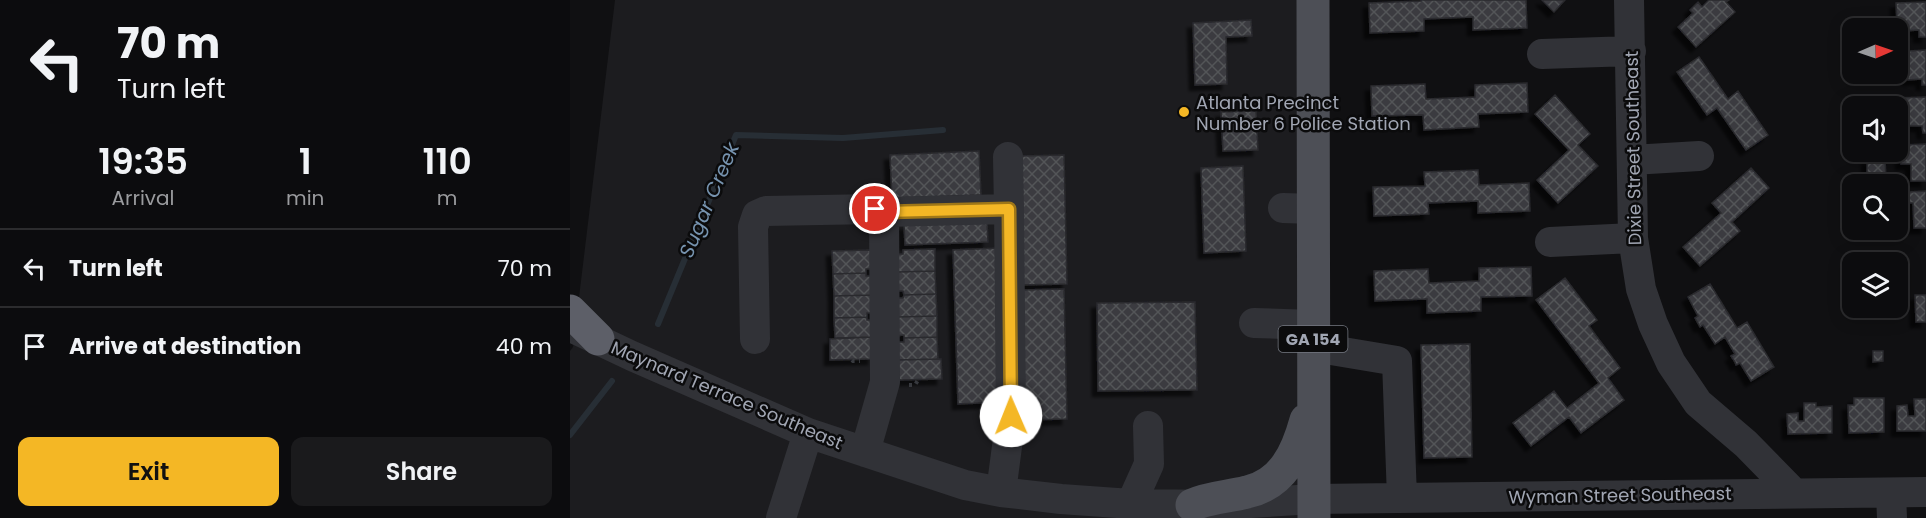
<!DOCTYPE html>
<html lang="en">
<head>
<meta charset="utf-8">
<style>
  :root { --surface:#0c0c0e; --page:#1a1a1c; --text:#f1f3f6; --muted:#9a9b9e; --line:#2c2c2e; --accent:#f4b725 }
  body { margin:0; font-family:Poppins,sans-serif; background:var(--page); color:var(--text); height:100vh; display:flex; flex-direction:column; font-size:22px; white-space:nowrap }
  * { box-sizing:border-box; margin:0 }
  p { font-size:20px; color:var(--muted) }
  .icon { flex:none; width:33px; height:33px; fill:none; stroke:currentColor; stroke-width:2; stroke-linecap:round; stroke-linejoin:round }
  .map { position:relative; flex:1; overflow:hidden }
  .panel { display:flex; flex-direction:column; background:var(--surface); width:570px }
  .panel>* { flex:none }
  .guide { background:#0c0c0e; color:var(--text); overflow:hidden }
  .needle { width:39px; rotate:88deg }
  .tools { position:absolute; left:1272px; top:18px; display:grid; gap:12px }
  .tools a { display:grid; place-items:center; width:66px; height:66px; border-radius:12px; background:var(--surface); box-shadow:0 3px 15px #0003,0 0 0 2px var(--line); font-size:30px }
  .pin { position:absolute; display:grid; place-items:center; width:51px; height:51px; color:#fff; margin:-26px; border:3px solid #fff; border-radius:50%; box-shadow:0 2px 6px #0007 }
  .me { position:absolute; width:66px; margin:-33px; rotate:359deg; stroke-linejoin:round; filter:drop-shadow(0 0 4px #0008) }
  .turn { display:flex; align-items:center; gap:21px; height:126px; padding:0 18px; font-size:27px }
  .turn .icon { width:78px; height:78px; stroke-width:2.5 }
  .turn b { display:block; font-size:42px; line-height:51px }
  .eta { display:flex; justify-content:space-evenly; align-items:center; height:102px; text-align:center }
  .eta b { font-size:36px; font-weight:600; line-height:42px }
  .cta { display:flex; gap:12px; margin-top:auto; padding:12px 18px }
  .cta a { flex:1; height:69px; border-radius:12px; background:var(--accent); color:#111; font-size:24px; font-weight:600; line-height:69px; text-align:center }
  .cta a+a { background:var(--page); color:var(--text) }
  ul { padding:0; list-style:none }
  li { display:flex; align-items:center; gap:18px; height:78px; padding:0 18px; border-top:2px solid var(--line) }
  li div { flex:1 }
  li b { display:block; font-size:22px }
  li em { font-style:normal }
  main { display:flex; flex:1; min-height:0 }
  .map>svg:first-child { display:block }
  .built { fill:#1c1c1f }
  .lines { fill:none; stroke-linecap:round; stroke-linejoin:round }
  .stream { stroke:#272e35; stroke-width:6 }
  .building { fill:url(#building-cross-hatch); stroke:#2a2a2e; stroke-width:1.5; filter:url(#shadow) }
  .path { stroke:#37393e; stroke-width:4; stroke-dasharray:3 4.5; stroke-linecap:butt }
  .minor { stroke:#313237; stroke-width:30 }
  .major { stroke:#4d4f56; stroke-width:33 }
  .highway { stroke:#5d5f68; stroke-width:33 }
  .route-casing { stroke:#9f7718; stroke-width:15 }
  .route { stroke:#f4b725; stroke-width:10 }
  .poi-dot { fill:#f4b725; stroke:#0b0b0c; stroke-width:2 }
  .labels { text-anchor:middle; dominant-baseline:central; stroke-width:5; stroke-linejoin:round; paint-order:stroke }
  .shield { fill:#0b0b0c; stroke:#747881; stroke-width:1.5 }
  .shield-label { font-size:16px; font-weight:bold; fill:#a1a6b3 }
  .poi-label { font-size:18px; fill:#a1a6b3; stroke:#0b0b0c; text-anchor:start }
  .street-label { font-size:18px; fill:#a1a6b3; stroke:#0b0b0c }
  .water-label { font-size:20px; font-style:italic; fill:#7693af; stroke:#0b0b0c }
</style>
</head>
<body>
<main>
<section class="panel">
<div class="guide">
<div class="turn"><svg class="icon" aria-label="left" viewBox="0 0 24 24"><path d="M17 20v-9H6M10 6l-5 5 5 5"/></svg><div><b>70 m</b>Turn left</div></div>
</div>
<div class="eta">
<div><b>19:35</b><p>Arrival</p></div>
<div><b>1</b><p>min</p></div>
<div><b>110</b><p>m</p></div>
</div>
<ul>
<li><svg class="icon" aria-label="left" viewBox="0 0 24 24"><path d="M17 20v-9H6M10 6l-5 5 5 5"/></svg><div><b>Turn left</b></div><em>70 m</em></li>
<li><svg class="icon" aria-label="arrive" viewBox="0 0 24 24"><path d="M6 21V4h12l-3 4 3 4H6"/></svg><div><b>Arrive at destination</b></div><em>40 m</em></li>
</ul>
<div class="cta"><a>Exit</a><a>Share</a></div>
</section>
<div class="map">
<svg width="1356" height="518" viewBox="0 0 1356 518">
  <defs>
    <pattern id="building-cross-hatch" width="8" height="8" patternUnits="userSpaceOnUse" patternTransform="scale(1.5)"><rect width="8" height="8" fill="#3a3b3f"/><path d="M0 0l8 8M0 8l8-8" fill="none" stroke="#535458"/></pattern>
    <filter id="shadow"><feDropShadow dx="-5.5" dy="5.5" stdDeviation="1.5" flood-color="#0009"/></filter>
  </defs>
  <rect width="100%" height="100%" fill="#101012"/>
  <!-- built -->
  <path class="built" d="M45 0H745L756 518H0V351L3 347Z"/>
  <g class="lines">
    <!-- stream -->
    <path class="stream" d="M88 324 166 135 273 138 373 130
      M0 435 42 381"/>
  </g>
  <!-- building -->
  <path class="building" d="M851 0H956L957 28 903 30V17L854 19V31L800 33 799 3 851 1Z
    M972 0H995L984 12Z
    M1139 0H1159L1156 2 1165 12 1126 47 1108 27 1123 13 1120 10 1128 2 1132 7Z
    M1356 2V37H1349V30L1336 31V25H1327L1326 3Z
    M681 20 682 36 656 37 657 84 625 85 623 23Z
    M1356 50V85H1352V79L1338 80 1337 75H1334L1333 66 1339 65 1338 51Z
    M1129 57 1158 99 1168 91 1198 135 1176 150 1147 108 1137 115 1107 72Z
    M957 83 958 112 908 114 909 127 854 130 853 115 802 116 801 86 855 84 856 99 905 97V85Z
    M985 95 1020 134 1008 145 1028 166 988 203 967 180 999 150 965 114Z
    M1356 97V133H1353L1352 126H1328V106H1326L1325 98Z
    M686 111 688 150 653 151 651 112Z
    M1356 144V181H1341V164H1331V145Z
    M409 151 411 195 322 198 320 155Z
    M494 155 497 284 452 285 449 156Z
    M1297 159H1315L1316 178H1297Z
    M673 166 676 251 634 253 631 168Z
    M1181 168 1199 188 1162 222 1170 231 1130 266 1113 247 1151 213 1142 203Z
    M908 170 909 185 959 183 960 211 908 213V201L858 203 859 214 804 216 803 187 855 186 854 172Z
    M1356 191V228H1344L1343 203H1338V192Z
    M417 222 418 242 335 245 334 225Z
    M428 248 434 402 388 404 383 250Z
    M365 249V271L327 272 324 254H333V250Z
    M301 250 305 269H296V273L263 274 262 251Z
    M961 267 962 296 911 297V311L857 313V299L805 301 804 271 858 269 859 283 909 281V268Z
    M365 271 366 294 334 295 333 291H325L327 272Z
    M296 273V276H304L303 295 264 296 263 274Z
    M995 278 1027 320 1019 326 1050 368 1038 378 1054 400 1011 433 999 417 961 446 943 423 984 391 997 408 1029 383 966 300Z
    M1140 284 1167 328 1177 322 1204 367 1181 381 1170 363 1166 365 1165 362 1161 356 1165 354 1155 337 1145 344 1133 325 1130 327 1125 318 1128 316 1118 297Z
    M494 289 497 419 453 420 450 290Z
    M366 294 367 316 327 317 325 298H333L334 295Z
    M303 295 305 313H297V317L264 318V296Z
    M1345 295H1356V322H1346Z
    M625 302 627 390 528 391 527 303Z
    M367 316V337L334 338V335L326 336 327 317Z
    M297 317V320H305L303 337 265 338 264 318Z
    M303 337V359L260 360V339Z
    M367 337 368 359 327 360V342H334V338Z
    M900 344 902 457 854 458 851 345Z
    M1303 351H1313V361L1303 362Z
    M371 359 372 379 329 380 327 360Z
    M1284 398H1314V432L1279 433 1278 405H1284Z
    M1344 399H1356V431H1327V406L1337 405 1338 416H1345Z
    M1234 403H1246V407L1262 406V433L1218 434 1217 414 1228 413V421H1234Z"/>
  <g class="lines">
    <!-- path -->
    <path class="path" d="M282 360 283 361H290
      M339 385H345L348 380"/>
    <!-- minor -->
    <path class="minor" d="M1059 0 1063 238 1071 289 1083 324 1101 363 1128 403 1176 444 1223 492
      M972 54 1061 51
      M438 157 439 209
      M1062 160 1129 156
      M713 208 743 209
      M980 242 1063 238
      M684 323 743 325
      M5 329 62 356 238 433 395 485 431 492 491 499 561 504 650 505 743 499 1356 492
      M185 339 183 227 187 215 196 211 305 209 314 212 439 209 441 416 431 492
      M743 347 827 361 832 498
      M295 452 315 382 314 212
      M1321 494 1322 518
      M561 504 579 464 578 426
      M211 518 238 433"/>
    <!-- major -->
    <path class="major" d="M743 0 744 518
      M622 505C640 497 658 497 677 492 713 484 727 453 736 420"/>
    <!-- highway -->
    <path class="highway" d="M0 311 28 339"/>
  </g>
  <g class="lines">
    <!-- route casing -->
    <g class="route-casing">
      <path id="route" d="M305 209 314 212 439 209 441 416"/>
    </g>
    <!-- route -->
    <use href="#route" class="route"/>
  </g>
  <!-- markers -->
  <circle class="poi-dot" cx="614" cy="112" r="6"/>
  <g class="labels">
    <!-- shield labels -->
    <rect class="shield" x="708.5" y="326" width="69" height="26" rx="4.5"/>
    <g class="shield-label">
      <text x="743" y="339">GA 154</text>
    </g>
    <!-- poi labels -->
    <g class="poi-label">
      <text x="626" y="102">Atlanta Precinct<tspan x="626" dy="21">Number 6 Police Station</tspan></text>
    </g>
    <!-- street labels -->
    <g class="street-label">
      <text transform="translate(1063 148) rotate(-91)">Dixie Street Southeast</text>
      <text transform="translate(157 395) rotate(23)">Maynard Terrace Southeast</text>
      <text transform="translate(1050 495) rotate(-1)">Wyman Street Southeast</text>
    </g>
    <!-- water labels -->
    <g class="water-label">
      <text transform="translate(139 200) rotate(-67)">Sugar Creek</text>
    </g>
  </g>
</svg>
<div class="tools">
<a><svg class="needle" viewBox="-14 -14 28 28"><path d="M0-13l5 13h-10z" fill="#e53935"/><path d="M0 13l5-13h-10z" fill="#9a9b9e"/></svg></a>
<a><svg class="icon" aria-label="sound" viewBox="0 0 24 24"><path d="M4 9h4l5-4v14l-5-4H4zM17 9q2 3 0 6"/></svg></a>
<a><svg class="icon" aria-label="search" viewBox="0 0 24 24"><circle cx="10" cy="10" r="6"/><path d="M15 15l6 6"/></svg></a>
<a><svg class="icon" aria-label="layers" viewBox="0 0 24 24"><path d="M12 4l9 5-9 5-9-5zM3 14l9 5 9-5"/></svg></a>
</div>
<div class="pin" style="left:305px;top:209px;background:#d93025"><svg class="icon" aria-label="arrive" viewBox="0 0 24 24"><path d="M6 21V4h12l-3 4 3 4H6"/></svg></div>
<svg class="me" style="left:441px;top:416px" viewBox="-20 -20 40 40"><circle r="19" fill="#fff"/><path d="M0-13L10 11 0 6-10 11z" fill="#f4b725"/></svg>
</div>
</main>
</body>
</html>
